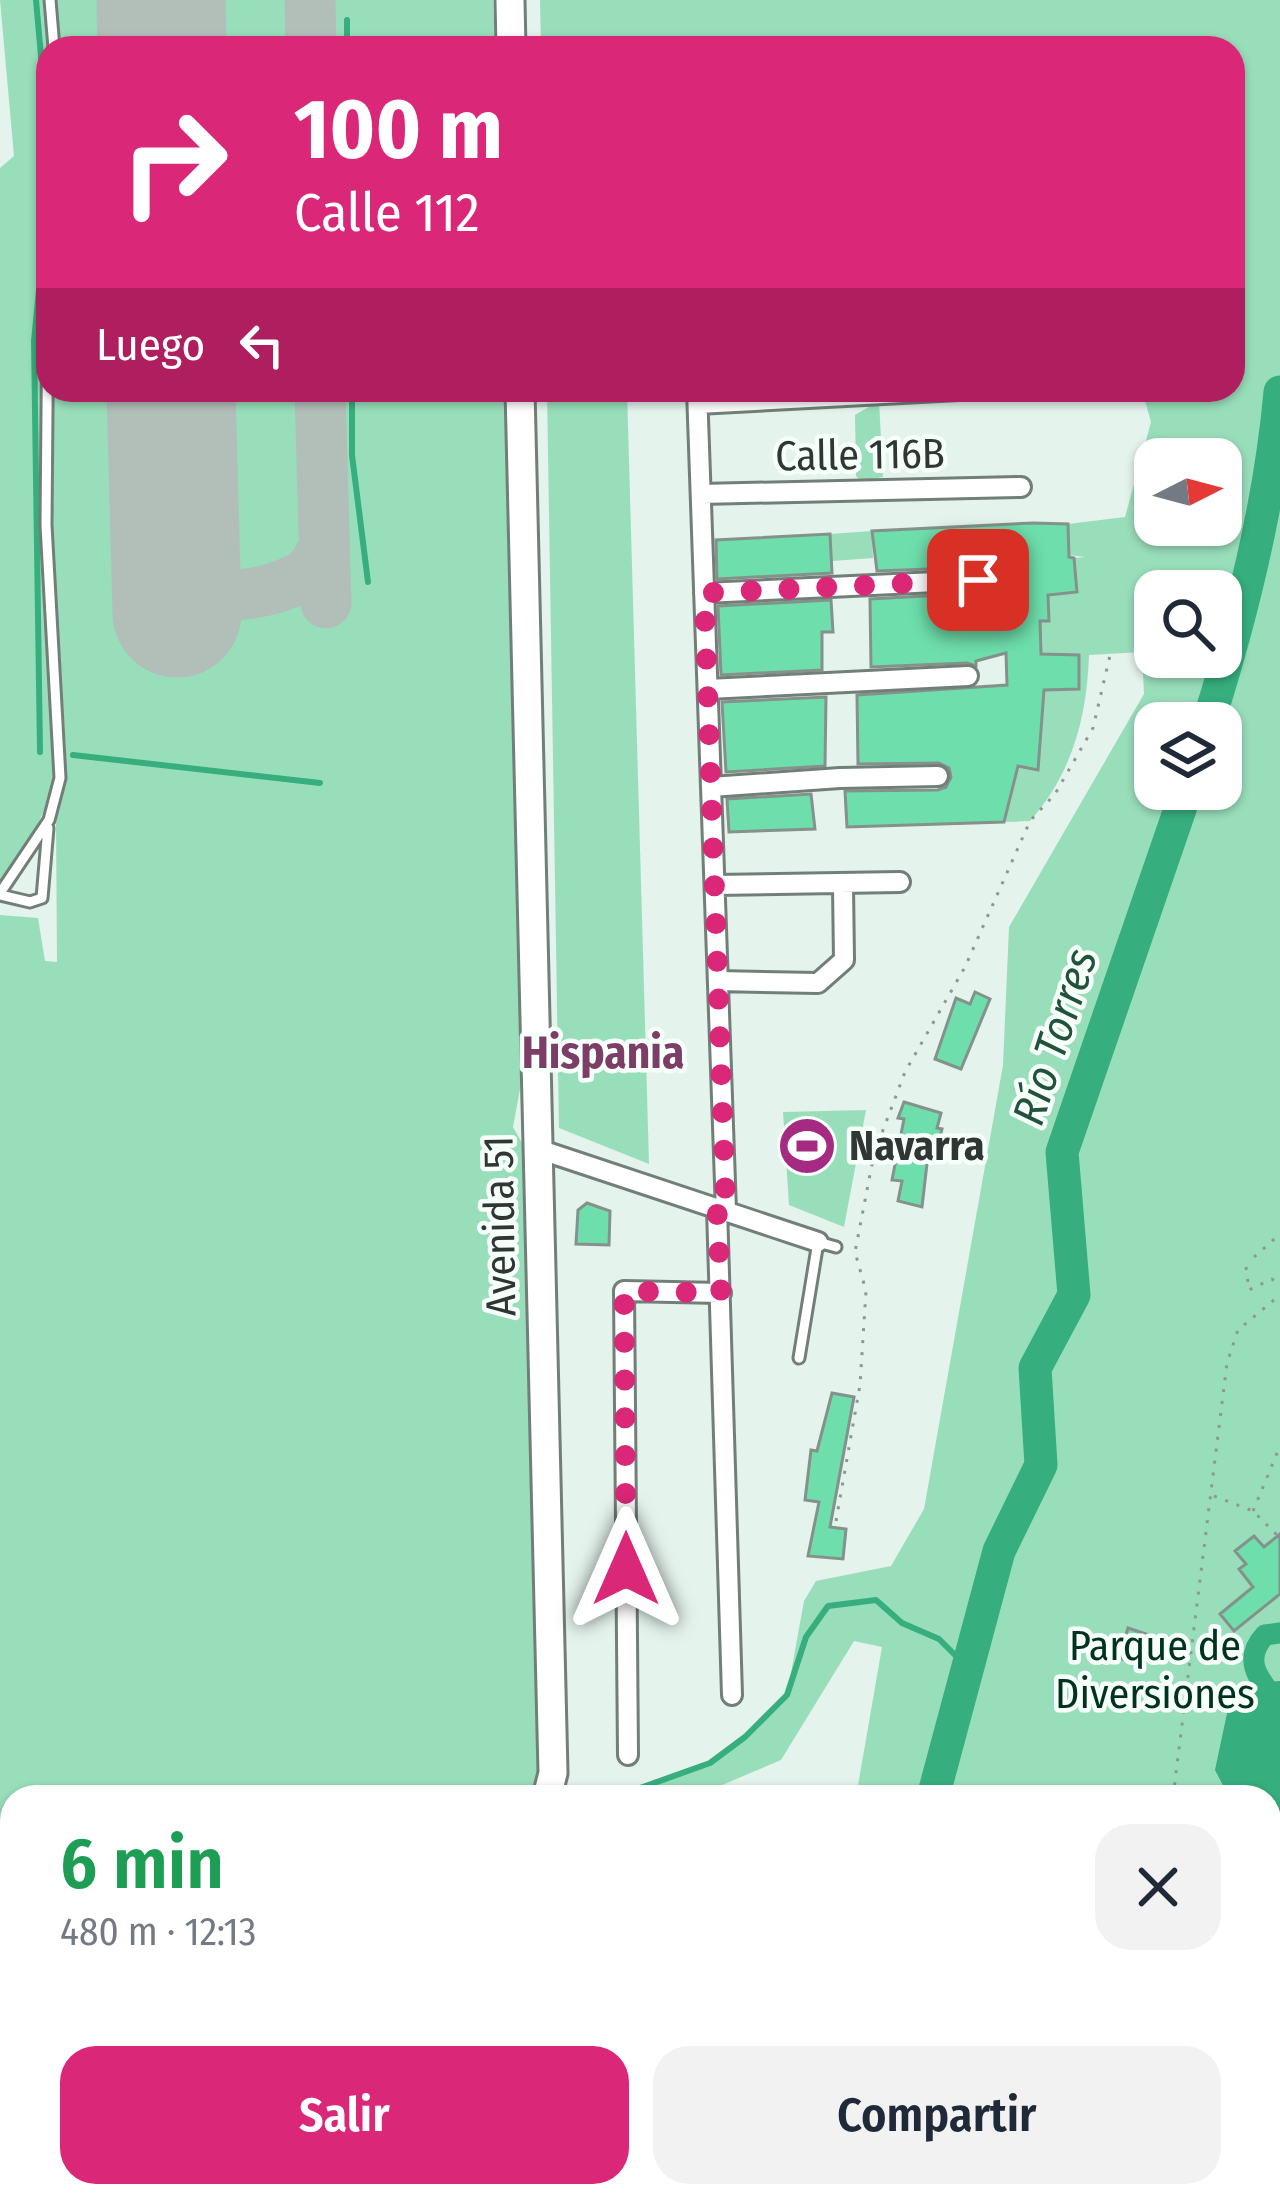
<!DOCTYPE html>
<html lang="es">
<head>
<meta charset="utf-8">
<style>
  :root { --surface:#fff; --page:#f2f2f3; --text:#1f2937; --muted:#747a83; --accent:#db2777 }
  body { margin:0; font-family:"Fira Sans Condensed",sans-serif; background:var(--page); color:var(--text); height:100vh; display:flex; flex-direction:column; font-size:45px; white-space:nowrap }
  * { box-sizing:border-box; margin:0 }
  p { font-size:39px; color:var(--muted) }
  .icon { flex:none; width:66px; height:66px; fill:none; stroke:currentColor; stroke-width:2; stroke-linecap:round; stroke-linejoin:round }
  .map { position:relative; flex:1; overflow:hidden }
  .drawer { position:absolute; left:0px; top:1785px; width:1281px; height:423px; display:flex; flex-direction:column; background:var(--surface); border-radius:36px 36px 0 0; box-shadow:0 3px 9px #0004 }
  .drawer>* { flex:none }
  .guide { position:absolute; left:36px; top:36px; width:1209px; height:366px; border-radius:36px; box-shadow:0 3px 9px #0004; background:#db2777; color:#fff; overflow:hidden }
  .needle { width:78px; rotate:84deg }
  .buttons { position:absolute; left:1134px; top:438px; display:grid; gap:24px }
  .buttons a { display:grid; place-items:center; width:108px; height:108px; border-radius:24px; background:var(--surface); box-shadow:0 3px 9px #0004; font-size:60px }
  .pin { position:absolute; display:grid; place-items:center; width:102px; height:102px; color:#fff; margin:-51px; border-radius:24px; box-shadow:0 6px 18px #0006 }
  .me { position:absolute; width:132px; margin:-66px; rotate:0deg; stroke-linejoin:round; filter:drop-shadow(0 0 9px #0008) }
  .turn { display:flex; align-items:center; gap:42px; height:252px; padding:0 60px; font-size:54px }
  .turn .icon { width:156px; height:156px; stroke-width:2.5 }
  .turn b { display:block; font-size:84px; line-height:102px }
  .then { display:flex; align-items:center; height:114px; padding:0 60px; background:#0003; gap:24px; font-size:45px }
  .round { display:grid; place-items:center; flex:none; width:126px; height:126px; border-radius:36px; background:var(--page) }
  .headline { display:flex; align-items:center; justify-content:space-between; height:204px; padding:0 60px }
  h1 { font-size:72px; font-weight:600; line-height:90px; color:#1e9e55 }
  .cta { display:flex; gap:24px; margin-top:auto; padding:24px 60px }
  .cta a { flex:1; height:138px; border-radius:36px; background:var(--accent); color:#fff; font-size:48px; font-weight:600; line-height:138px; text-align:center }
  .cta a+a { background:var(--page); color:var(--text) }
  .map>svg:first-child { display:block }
  .green { fill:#99debb; fill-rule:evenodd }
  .water { fill:#37ae7e }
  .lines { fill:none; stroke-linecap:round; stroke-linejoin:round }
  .stream { stroke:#37ae7e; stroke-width:6 }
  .canal { stroke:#37ae7e; stroke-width:21 }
  .river { stroke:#37ae7e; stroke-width:33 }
  .taxiway { stroke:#b2beb8; stroke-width:51 }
  .runway { stroke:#b2beb8; stroke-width:129 }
  .building { fill:#6edfac; stroke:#84928b; stroke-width:3 }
  .lane-casing { stroke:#727f78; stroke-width:15 }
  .street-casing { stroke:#727f78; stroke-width:24 }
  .secondary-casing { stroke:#727f78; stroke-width:33 }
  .path { stroke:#8d9892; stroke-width:3; stroke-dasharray:3 9; stroke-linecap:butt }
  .lane { stroke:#fff; stroke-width:9 }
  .street { stroke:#fff; stroke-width:18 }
  .secondary { stroke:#fff; stroke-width:27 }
  .route { stroke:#db2777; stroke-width:21; stroke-dasharray:0 37.8 }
  .labels { text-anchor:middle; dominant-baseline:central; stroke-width:9; stroke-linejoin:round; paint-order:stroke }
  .street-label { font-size:42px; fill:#303633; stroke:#f6fffa }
  .poi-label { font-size:42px; font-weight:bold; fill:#303633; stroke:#f6fffa; text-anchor:start }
  .park-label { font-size:42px; fill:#00321f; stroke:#f6fffa }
  .water-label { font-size:45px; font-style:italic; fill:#22513c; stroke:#f6fffa }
  .neighbourhood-label { font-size:45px; font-weight:bold; fill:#7c3e66; stroke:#f6fffa }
</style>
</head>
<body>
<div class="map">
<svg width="1280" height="2207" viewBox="0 0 1280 2207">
  <rect width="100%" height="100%" fill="#e4f3eb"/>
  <!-- green -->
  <path class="green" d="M0 0H45C54 111 45 226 41 339 36 477 48 616 56 754 54 804 30 844 0 883V168L14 156Z
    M55 0H118L119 48H59Z
    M200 0H293L294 48H202Z
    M326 0H493L495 48H327Z
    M540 0H1280V2207H614L622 2196H1269V1797H856L882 1647 854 1641 781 1760 694 1797H615L710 1763 745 1737 787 1695 804 1601 816 1581 891 1566 924 1509 1003 1065 1009 927 1144 694 1142 652 1089 655C1087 717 1072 774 1030 821L1004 822 1018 766 1037 769 1044 690 1079 688V655L1041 654 1040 621 1049 620 1048 595 1077 592 1074 558 1085 557 1069 555 1068 524 1125 517 1151 422 1142 390H1233V48H541ZM1155 459H1221V525H1155ZM1155 591H1221V657H1155ZM1155 723H1221V789H1155Z
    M51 390H128L134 624 200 621 309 589 308 611 340 610 336 390H505L525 1062 513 1127 526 1150 542 1764 535 1797H12V1973H0V915L38 918 45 961 57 962 56 824 66 754 52 525Z
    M210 390H303L306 531 283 565 224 580 215 576Z
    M547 390H627L649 1164 559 1128Z
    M879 401 883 477 861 481 856 476 855 415Z
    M872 531 873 558 832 561 830 534Z
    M866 1110 844 1227 789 1205 783 1112Z"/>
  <!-- water -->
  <path class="water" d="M1280 1681V1817L1269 1816V1797H1229L1215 1770 1233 1685Z"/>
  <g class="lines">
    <!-- stream -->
    <path class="stream" d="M36 0 48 135
      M347 20V48
      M352 390V455L368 582
      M40 752 34 341 48 199
      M73 755 320 783
      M615 1797 710 1763 745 1737 787 1695 806 1637 828 1606 876 1600 902 1623 939 1639 969 1669
      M0 1950 12 1948"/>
    <!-- canal -->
    <path class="canal" d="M1280 1633 1265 1635C1240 1662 1262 1682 1280 1706"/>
    <!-- river -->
    <path class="river" d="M1208 723C1242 616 1270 505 1280 392
      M933 1797 999 1551 1041 1465 1035 1368 1074 1295 1062 1152 1187 789
      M782 2207 784 2196"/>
    <!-- taxiway -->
    <path class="taxiway" d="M310 0 311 48
      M320 390 326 603
      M176 548C182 562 187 579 200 588 224 604 278 590 301 577 313 570 318 558 324 547"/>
    <!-- runway -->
    <path class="runway" d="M161 0 162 48
      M171 390 177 613"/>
  </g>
  <!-- building -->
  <path class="building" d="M1033 523 1068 524 1069 557 1074 558 1077 592 1048 595 1049 621H1040L1041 654 1079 655V689L1044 690 1038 770 1018 766 1004 822 847 827 845 791 938 790 946 787 951 777 949 768 939 763 858 764 857 695 1007 685 1006 653 976 661V666L967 663 871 667 870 599 979 593 986 591 991 581 989 572 979 567 877 571 872 531Z
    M830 534 832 573 717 579 716 540Z
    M831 600 833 632H822V670L721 675 718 606Z
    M826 697 825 766 726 772 722 702Z
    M811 794 815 829 729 832 727 799Z
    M975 992 990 999 961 1069 935 1059 956 998 970 1004Z
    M904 1102 941 1113 937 1128 942 1129 935 1157 928 1155 922 1207 898 1201 902 1181 892 1180 904 1119 898 1118Z
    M587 1203 610 1211 609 1245 576 1244 578 1210Z
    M832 1393 854 1397 830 1527 846 1529 843 1559 808 1556 819 1502 805 1500 811 1450 817 1451Z
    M1280 1534V1594L1234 1631 1220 1614 1253 1587 1239 1569 1246 1564 1235 1551 1254 1536 1264 1547Z
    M1128 1628 1149 1635 1140 1664 1119 1658Z"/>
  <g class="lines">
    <!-- lane casing -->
    <g class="lane-casing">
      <path id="lane" d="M50 0 54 48
        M0 893 49 820 60 778 46 525 48 299
        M0 895 30 902 42 898 48 828
        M799 1358 818 1242 836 1247"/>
    </g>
    <!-- street casing -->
    <g class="street-casing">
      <path id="street" d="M697 390 726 1211
        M698 404 959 390
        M701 494 1021 487
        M704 593 978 580
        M708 689 968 676
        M711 787 840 778 938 776
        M715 885 900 882
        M718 981 818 983 844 960 843 886
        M541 1150 818 1242
        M717 1209 732 1695
        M628 1755 624 1291 721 1293
        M9 2009 12 2103
        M15 2196V2207
        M193 2196V2207
        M326 2196V2207
        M425 2196 426 2207
        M522 2207 526 2196"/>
    </g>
    <!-- secondary casing -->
    <g class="secondary-casing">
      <path id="secondary" d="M510 0 511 48
        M520 390 553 1773 547 1797
        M0 2009H12"/>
    </g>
    <!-- path -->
    <path class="path" d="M1254 1257 1280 1234
      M1246 1267 1249 1290 1272 1279 1280 1287
      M1214 1496 1253 1511 1280 1538
      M1253 1511 1280 1446
      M836 1521 860 1385 866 1291 855 1252 874 1154 905 1072 965 967 1030 821 1055 794 1093 728 1111 651
      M1173 1797 1227 1363 1238 1330 1280 1295
      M1269 1823 1280 1825
      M1269 1895 1280 1885
      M1269 2045 1280 2061
      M1269 2182 1280 2179
      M1044 2207 1060 2201 1081 2207
      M1139 2207V2196
      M1166 2207 1175 2196
      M1175 2207 1216 2196"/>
    <!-- lane -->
    <use href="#lane" class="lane"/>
    <!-- street -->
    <use href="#street" class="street"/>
    <!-- secondary -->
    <use href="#secondary" class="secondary"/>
  </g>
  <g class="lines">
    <!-- route -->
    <path class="route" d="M626 1569 624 1291 721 1293 717 1209 726 1211 704 593 978 580"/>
  </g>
  <!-- icons -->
  <defs>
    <g id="stadium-disc" transform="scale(3)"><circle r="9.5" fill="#a42b81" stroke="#f6fffa"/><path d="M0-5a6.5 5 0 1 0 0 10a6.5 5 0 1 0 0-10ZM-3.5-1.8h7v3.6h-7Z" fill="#fff"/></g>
  </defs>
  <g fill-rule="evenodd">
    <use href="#stadium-disc" x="807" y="1146"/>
  </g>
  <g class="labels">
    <!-- street labels -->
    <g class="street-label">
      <text transform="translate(860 455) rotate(-1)">Calle 116B</text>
      <text transform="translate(500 1226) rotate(-91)">Avenida 51</text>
    </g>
    <!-- poi labels -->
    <g class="poi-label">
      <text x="849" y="1146">Navarra</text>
    </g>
    <!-- park labels -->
    <g class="park-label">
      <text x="1155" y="1646">Parque de<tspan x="1155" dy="48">Diversiones</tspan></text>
    </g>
    <!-- water labels -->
    <g class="water-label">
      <text transform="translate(1055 1037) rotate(-72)">Río Torres</text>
    </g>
    <!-- neighbourhood labels -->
    <g class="neighbourhood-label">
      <text x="603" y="1053">Hispania</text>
    </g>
  </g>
</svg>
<div class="buttons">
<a><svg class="needle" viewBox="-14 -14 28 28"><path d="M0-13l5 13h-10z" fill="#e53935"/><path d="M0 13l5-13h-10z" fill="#747a83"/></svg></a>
<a><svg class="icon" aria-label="search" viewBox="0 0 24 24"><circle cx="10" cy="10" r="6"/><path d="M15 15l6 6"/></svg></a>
<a><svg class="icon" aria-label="layers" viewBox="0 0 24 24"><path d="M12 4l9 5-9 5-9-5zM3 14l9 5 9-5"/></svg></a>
</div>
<div class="pin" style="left:978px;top:580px;background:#d93025"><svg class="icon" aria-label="arrive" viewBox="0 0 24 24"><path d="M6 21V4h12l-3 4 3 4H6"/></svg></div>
<svg class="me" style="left:626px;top:1569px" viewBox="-20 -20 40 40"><path d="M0-17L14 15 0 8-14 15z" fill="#db2777" stroke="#fff" stroke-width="4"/></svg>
<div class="guide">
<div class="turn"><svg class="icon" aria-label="right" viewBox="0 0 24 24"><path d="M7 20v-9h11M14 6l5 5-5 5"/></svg><div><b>100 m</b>Calle 112</div></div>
<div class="then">Luego<svg class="icon" aria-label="left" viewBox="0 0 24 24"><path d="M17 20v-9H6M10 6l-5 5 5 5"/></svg></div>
</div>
<section class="drawer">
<div class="headline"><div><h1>6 min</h1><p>480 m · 12:13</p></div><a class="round"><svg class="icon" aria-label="close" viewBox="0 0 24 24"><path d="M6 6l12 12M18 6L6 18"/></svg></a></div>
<div class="cta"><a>Salir</a><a>Compartir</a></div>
</section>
</div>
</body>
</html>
